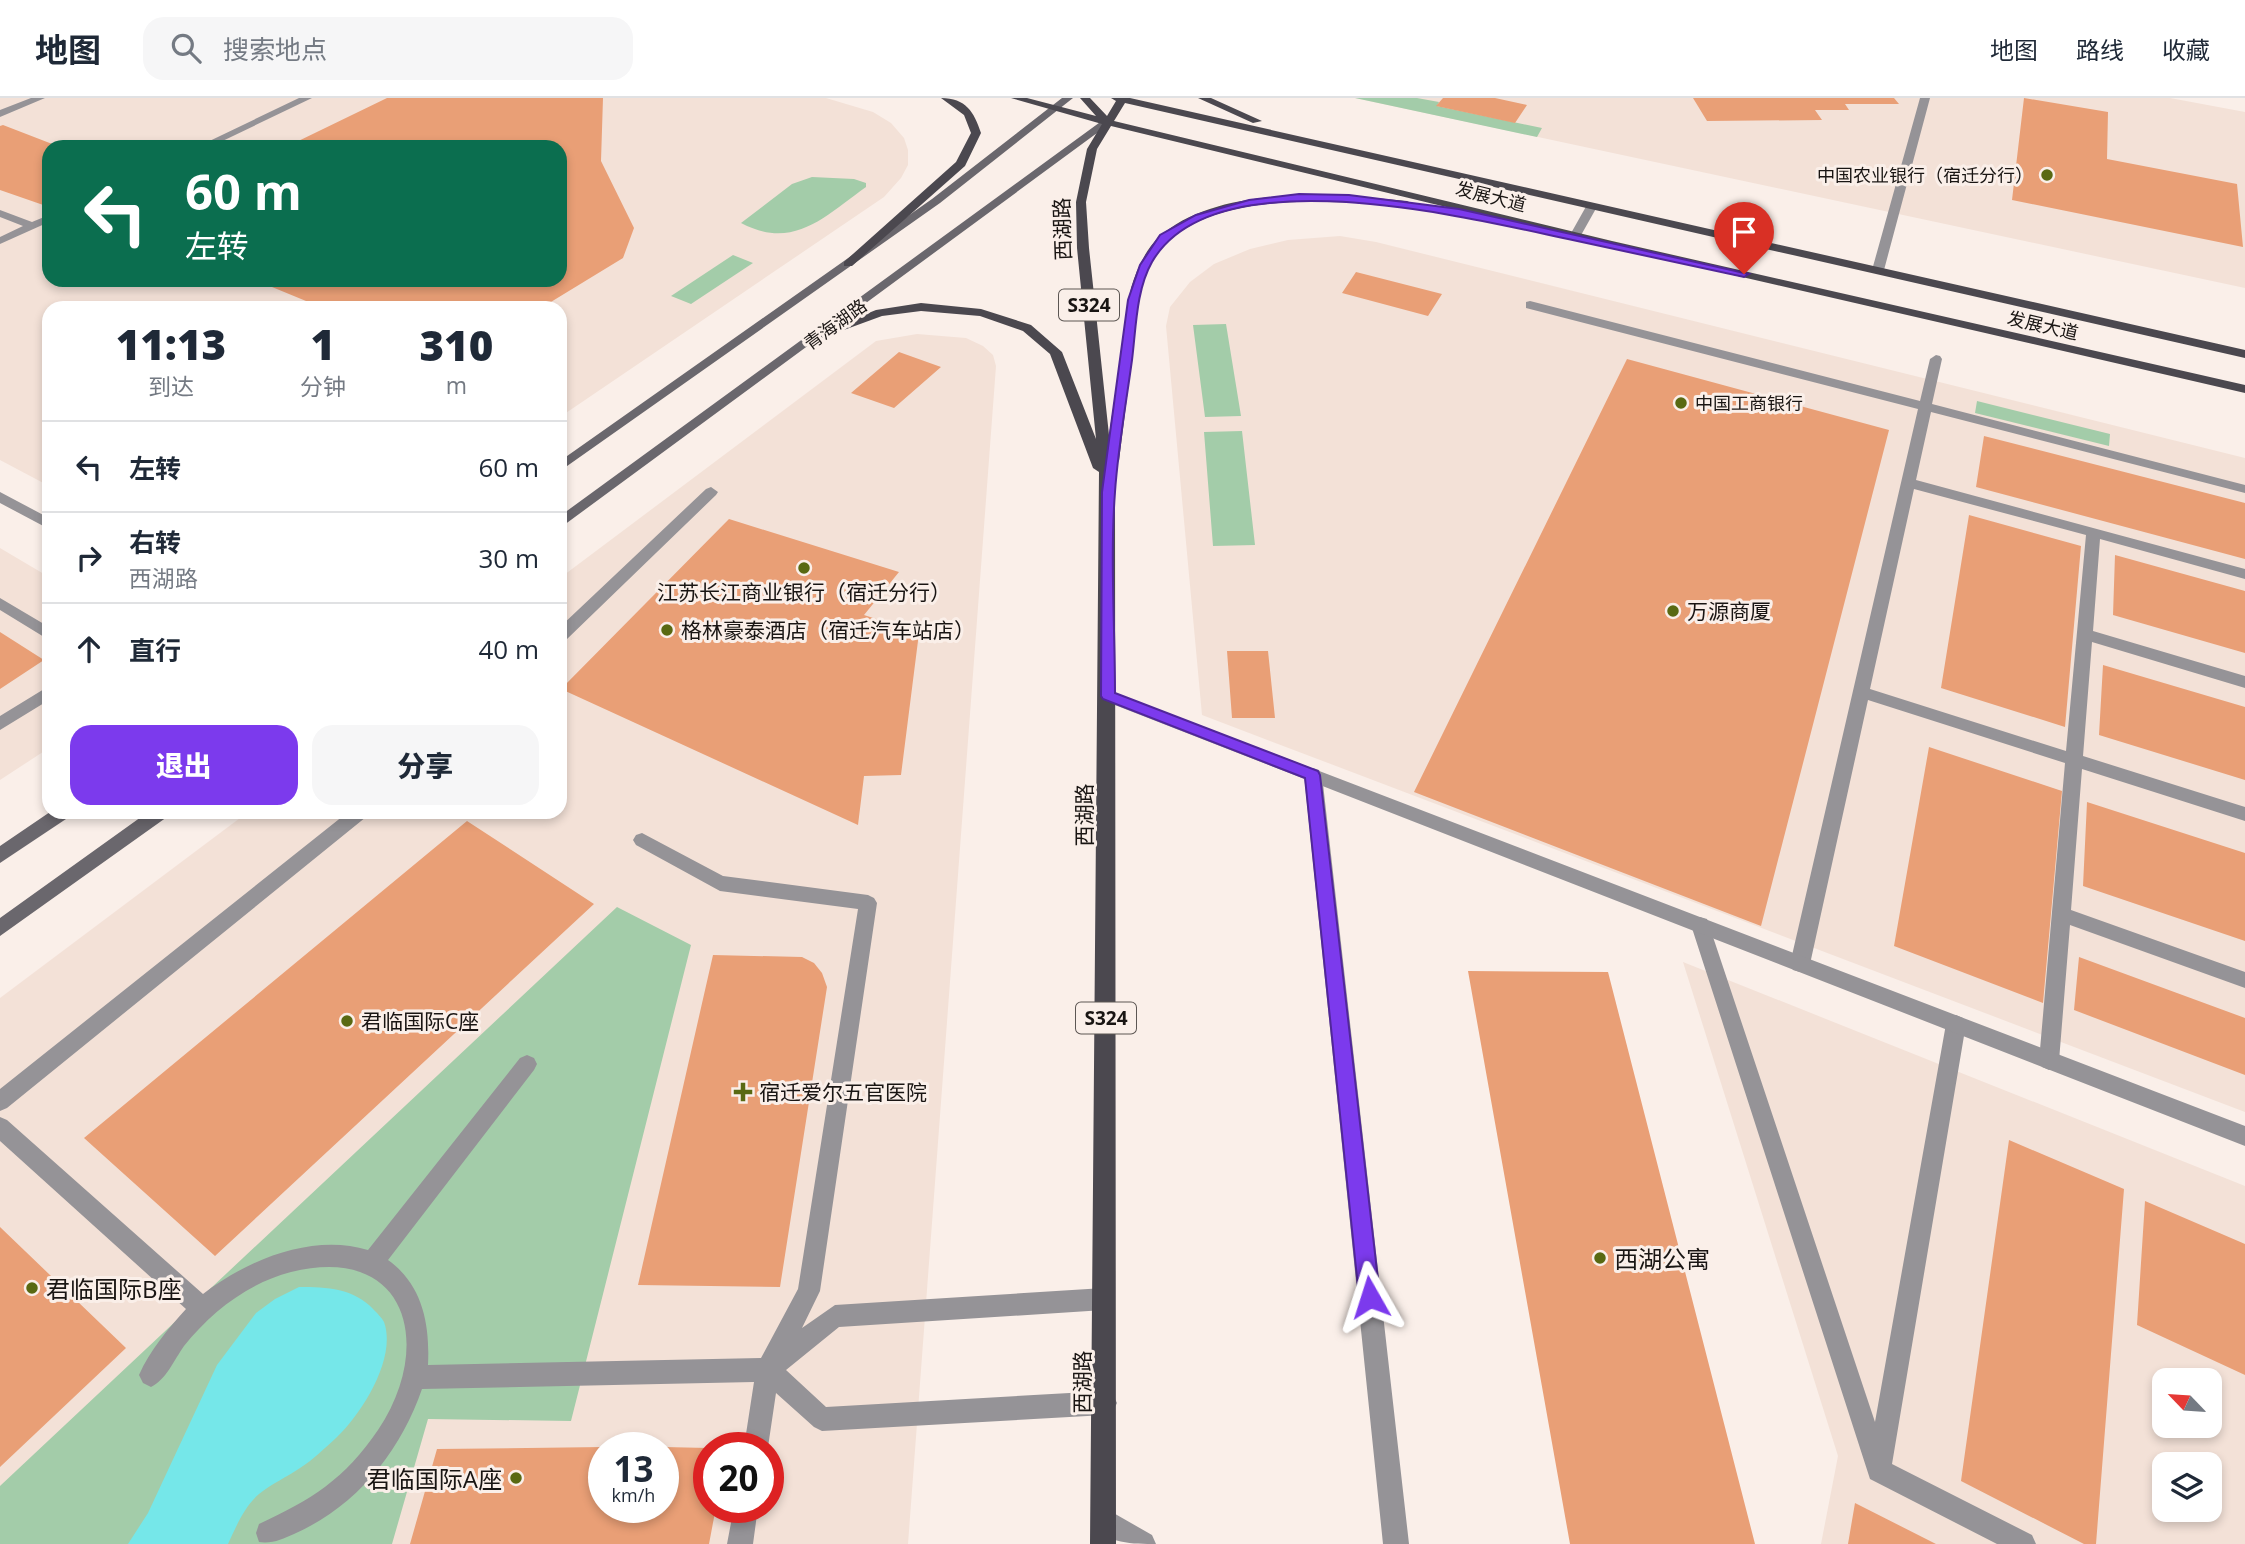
<!DOCTYPE html>
<html lang="zh">
<head>
<meta charset="utf-8">
<style>
  :root { --surface:#fff; --page:#f6f6f7; --text:#1f2937; --muted:#747a83; --line:#e0e1e3; --accent:#7c3aed }
  body { margin:0; font-family:"Open Sans","Noto Sans SC",sans-serif; background:var(--page); color:var(--text); height:100vh; display:flex; flex-direction:column; font-size:26px; white-space:nowrap }
  * { box-sizing:border-box; margin:0 }
  p { font-size:23px; color:var(--muted) }
  .icon { flex:none; width:38px; height:38px; fill:none; stroke:currentColor; stroke-width:2; stroke-linecap:round; stroke-linejoin:round }
  .map { position:relative; flex:1; overflow:hidden }
  .panel { position:absolute; left:42px; top:203px; width:525px; height:518px; display:flex; flex-direction:column; background:var(--surface); border-radius:21px; box-shadow:0 4px 10px #0003 }
  .panel>* { flex:none }
  .guide { position:absolute; left:42px; top:42px; width:525px; height:147px; border-radius:21px; box-shadow:0 4px 10px #0003; background:#0b6e4f; color:#fff; overflow:hidden }
  .needle { width:46px; rotate:295deg }
  .fabs { position:absolute; left:2152px; top:1270px; display:grid; gap:14px }
  .fabs a { display:grid; place-items:center; width:70px; height:70px; border-radius:14px; background:var(--surface); box-shadow:0 4px 10px #0003; font-size:35px }
  .speed { position:absolute; left:588px; top:1334px; display:flex; gap:14px; font-size:35px; font-weight:700; text-align:center }
  .speed>* { display:grid; place-content:center; width:91px; height:91px; border-radius:50%; background:var(--surface); box-shadow:0 4px 10px #0003; line-height:1 }
  .speed small { font-size:18px; font-weight:400 }
  .speed .limit { border:10px solid #d22; background:#fff; color:#111 }
  .pin { position:absolute; display:grid; place-items:center; width:60px; height:60px; color:#fff; margin:-72px -30px; border-radius:50% 50% 50% 0; rotate:-45deg; box-shadow:0 0 7px #0007 }
  .pin .icon { rotate:45deg }
  .me { position:absolute; width:77px; margin:-38px; rotate:354deg; stroke-linejoin:round; filter:drop-shadow(0 0 5px #0008) }
  .turn { display:flex; align-items:center; gap:24px; height:147px; padding:0 28px; font-size:32px }
  .turn .icon { width:91px; height:91px; stroke-width:2.5 }
  .turn b { display:block; font-size:49px; line-height:60px }
  .eta { display:flex; justify-content:space-evenly; align-items:center; height:119px; text-align:center }
  .eta b { font-size:42px; font-weight:800; line-height:49px }
  .action { display:flex; gap:14px; margin-top:auto; padding:14px 28px }
  .action a { flex:1; height:80px; border-radius:21px; background:var(--accent); color:#fff; font-size:28px; font-weight:800; line-height:80px; text-align:center }
  .action a+a { background:var(--page); color:var(--text) }
  ul { padding:0; list-style:none }
  li { display:flex; align-items:center; gap:21px; height:91px; padding:0 28px; border-top:2px solid var(--line) }
  li div { flex:1 }
  li b { display:block; font-size:26px }
  li em { font-style:normal }
  header { display:flex; align-items:center; gap:42px; box-sizing:border-box; height:98px; padding:0 35px; background:var(--surface); border-bottom:2px solid var(--line) }
  header strong { font-size:33px }
  nav { display:flex; gap:38px; margin-inline-start:auto; font-size:24px }
  .search { width:490px; height:63px; background:var(--page); display:flex; align-items:center; gap:18px; box-sizing:border-box; padding:0 24px; border-radius:21px; color:var(--muted); font-size:26px }
  .map>svg:first-child { display:block }
  .built { fill:#f3e1d7; fill-rule:evenodd }
  .green { fill:#a3cca9 }
  .water { fill:#75e7e9 }
  .building { fill:#e99f76 }
  .lines { fill:none; stroke-linecap:round; stroke-linejoin:round }
  .service { fill:#959397; fill-rule:evenodd }
  .minor { fill:#959397; fill-rule:evenodd }
  .secondary { fill:#6a676d; fill-rule:evenodd }
  .primary { fill:#4b484f; fill-rule:evenodd }
  .route { fill:#7c3aed; stroke:#51269a; stroke-width:2 }
  .poi-dot { fill:#596912; stroke:#faefe9; stroke-width:2.5 }
  .labels { text-anchor:middle; dominant-baseline:central; stroke-width:6; stroke-linejoin:round; paint-order:stroke }
  .far-poi-label { font-size:18px; fill:#191513; stroke:#faefe9; text-anchor:end }
  .far-street-label { font-size:18px; fill:#191513; stroke:#faefe9 }
  .shield { fill:#faefe9; stroke:#5c5653; stroke-width:2 }
  .shield-label { font-size:19px; font-weight:bold; fill:#191513 }
  .street-label { font-size:21px; fill:#191513; stroke:#faefe9 }
  .poi-label { font-size:21px; fill:#191513; stroke:#faefe9; text-anchor:start }
  .near-poi-label { font-size:24px; fill:#191513; stroke:#faefe9; text-anchor:start }
</style>
</head>
<body>
<header>
<strong>地图</strong>
<div class="search"><svg class="icon" aria-label="search" viewBox="0 0 24 24"><circle cx="10" cy="10" r="6"/><path d="M15 15l6 6"/></svg>搜索地点</div>
<nav><a>地图</a><a>路线</a><a>收藏</a></nav>
</header>
<div class="map">
<svg width="2245" height="1446" viewBox="0 0 2245 1446">
  <rect width="100%" height="100%" fill="#faefe9"/>
  <!-- built -->
  <path class="built" d="M0 0H826L873 14 891 25 904 40 908 52V67L901 80 884 99 560 319V210H49V388L0 362ZM49 49H560V182H49Z
    M1355 0H2170L2245 14V190Z
    M1340 138 1376 144 2245 360V1014L1202 617 1166 228 1170 209 1190 184 1214 166 1250 151 1288 142Z
    M917 236 966 240 983 248 993 257 996 268 908 1446H0V900L248 714H560V480L876 243ZM604 1349H663V1409H604ZM709 1349H768V1409H709Z
    M0 450 49 479V650L0 682Z
    M1683 864 2245 1088V1446H1821L1838 1358ZM2165 1283H2210V1328H2165ZM2165 1367H2210V1412H2165Z"/>
  <!-- green -->
  <path class="green" d="M1355 0H1417L1439 4 1437 8 1542 30 1537 39Z
    M812 79 854 81 866 85V89C825 118 794 153 741 125L792 86Z
    M733 157 753 165 691 206 671 198Z
    M1226 226 1241 318 1205 319 1193 227Z
    M1977 303 2110 336 2109 348 1975 315Z
    M1242 333 1255 447 1213 448 1204 334Z
    M617 809 691 847 571 1323 428 1321 392 1446H0V1388Z"/>
  <!-- water -->
  <path class="water" d="M299 1189C327 1189 354 1190 374 1212 377 1215 382 1220 384 1224 397 1260 362 1315 337 1339 326 1349 313 1362 300 1370 287 1379 271 1386 259 1396 244 1409 236 1429 228 1446H128L148 1415 217 1267 256 1215 275 1201Z"/>
  <!-- building -->
  <path class="building" d="M387 0H603L601 63 634 130 623 160 541 210H323L255 182H560V49H286Z
    M1443 0H1495L1527 7 1515 25 1436 8Z
    M1693 0H1894L1899 6H1845L1849 12H1815L1822 22 1707 23Z
    M2024 0 2108 14 2107 61 2237 86 2243 149 2012 102Z
    M3 27 60 49H49V109L0 92V28Z
    M1356 174 1442 196 1428 218 1342 195Z
    M899 254 941 269 894 310 851 295Z
    M1627 261 1889 332 1761 828 1414 694Z
    M1984 338 2245 405V461L1976 389Z
    M1969 417 2081 448 2065 629 1941 590Z
    M729 421 899 474 864 517 919 535 901 677 864 678 858 727 561 591Z
    M2115 457 2245 493V555L2113 517Z
    M0 534 44 562 0 591Z
    M1227 553H1268L1275 620H1232Z
    M2103 567 2245 609V682L2099 637Z
    M1929 649 2062 693 2043 905 1894 848Z
    M2087 704 2245 755V843L2083 788Z
    M467 723 594 806 215 1158 84 1040Z
    M713 857 802 859 814 865 822 875 827 889 780 1189 638 1187Z
    M2079 859 2245 920V977L2074 912Z
    M1468 873 1608 874 1755 1446H1570Z
    M2009 1042 2124 1091 2096 1446H2084L1961 1383Z
    M2145 1103 2245 1146V1277L2137 1227Z
    M0 1129 126 1250 0 1369Z
    M604 1349V1409H663V1349L709 1350V1409H716L709 1446H410L437 1351Z
    M1855 1405 1936 1446H1848Z"/>
  <g class="lines">
    <!-- service -->
    <path class="service" d="M31 0H45L0 19V12Z
      M299 0H312L210 49H197Z
      M1920 0H1930L1884 172 1874 174 1872 172Z
      M1588 105 1598 107 1580 139H1572L1570 137Z
      M0 112 32 124 49 117V124L0 146V139L23 128 0 119Z
      M1530 203 1920 303 1930 261 1936 257 1940 258 1942 261 1932 306 2245 387V395L1931 314 1916 382 2245 471V481L2100 441 2093 533 2245 578V590L2092 544 2083 658 2245 709V723L2082 671 2071 812 2245 874V890L2070 827 2059 963 2056 969 2049 972 2042 969 2039 963 2065 665 1868 602 1810 866 1807 872 1800 874 1793 872 1790 866 1918 311 1526 210V204ZM1914 391 2086 437 2066 653 1870 591Z
      M711 389 718 394 716 397 566 542 560 544V529L706 391Z
      M0 500 49 529V542L0 512Z
      M49 588V602L0 632V618Z
      M1313 670 1319 672 1322 677 1409 1446H1383L1304 677 1307 672Z
      M348 714H369L366 719 7 1010 0 1013V991Z
      M642 735 723 778 868 797 874 800 877 805 820 1193 802 1230 835 1207 1104 1190 1112 1193 1115 1201 1112 1209 1104 1212 839 1229 786 1272 826 1309 1105 1293 1113 1297 1117 1305 1113 1313 1105 1317 822 1333 814 1329 776 1295 768 1349H744L754 1284 422 1291C400 1354 357 1408 294 1436 283 1441 272 1446 259 1444L256 1435 259 1426C311 1402 345 1381 378 1332 434 1249 409 1145 291 1174 248 1185 211 1214 184 1248 174 1262 166 1282 151 1289L143 1285 139 1277C150 1252 168 1231 186 1211L0 1043V1019L7 1022 203 1196C247 1162 312 1135 368 1152L520 960 527 957 534 960 537 966 534 972 388 1162C423 1187 430 1227 428 1267L761 1260 798 1191 858 811 720 793 636 747 633 742 636 737Z
      M1700 819 1707 821 1709 827 1875 1324 1946 926 1949 920 1956 917 1963 920 1966 926 1892 1366 2032 1437 2036 1446H1997L1870 1381 1691 827 1693 821Z
      M734 1409H758L753 1446H727Z
      M1103 1409 1152 1437 1156 1446C1132 1446 1101 1446 1091 1421L1094 1412Z"/>
    <!-- minor -->
    <path class="minor" d="M0 394 49 420V431L0 405Z
      M1108 592 2245 1028V1048L1102 602 1100 598 1102 594Z"/>
    <!-- secondary -->
    <path class="secondary" d="M1062 0H1073L940 105 560 373V363L932 101Z
      M1103 22 1112 24 560 430V418Z
      M50 714H72L69 719 0 765V748Z
      M148 714H170L167 719 0 838V820Z"/>
    <!-- primary -->
    <path class="primary" d="M941 0C966 0 974 14 981 35L965 68 852 168H844V164L956 64 971 35 964 17Z
      M1011 0H1027L1096 18 1080 0H1090L1107 18 1116 3 1111 0H1130L2245 252V260L1125 5 1114 23 1612 143 2245 287V295L1612 149 1111 28 1097 51 1086 104 1089 150 1109 337 1131 190C1136 173 1145 152 1159 139 1218 86 1334 96 1407 103L1413 106 1407 109C1331 103 1192 88 1150 168 1135 197 1135 236 1131 268 1127 299 1123 331 1119 363L1112 367 1115 394 1116 1446H1090L1099 374 1093 370 1050 256 1023 233 980 218 921 213 882 218 822 240 816 236 876 212 921 205 981 211 1031 227 1062 254 1096 341 1077 150 1076 104 1087 51 1102 26Z
      M1198 0H1211L1262 23 1253 25Z"/>
  </g>
  <!-- route -->
  <path class="route" d="M1299 96 1349 97 1459 111 1749 176 1744 179C1685 166 1626 154 1568 141 1469 120 1214 56 1152 164 1136 192 1136 231 1132 262 1126 306 1118 350 1115 394 1110 460 1115 528 1115 595L1318 673 1320 677 1380 1199 1377 1206 1370 1209 1362 1206 1359 1199 1305 680 1103 601 1101 598 1102 394 1128 202 1140 167 1160 137 1196 117 1249 102Z"/>
  <!-- markers -->
  <g class="poi-dot">
    <circle cx="2047" cy="77" r="7"/>
    <circle cx="1681" cy="305" r="7"/>
    <circle cx="804" cy="470" r="7"/>
    <circle cx="1673" cy="513" r="7"/>
    <circle cx="667" cy="532" r="7"/>
    <circle cx="347" cy="923" r="7"/>
    <path d="M739.5 983.5h7v7h7v7h-7v7h-7v-7h-7v-7h7z"/>
    <circle cx="1600" cy="1160" r="7"/>
    <circle cx="32" cy="1190" r="7"/>
    <circle cx="516" cy="1380" r="7"/>
  </g>
  <g class="labels">
    <!-- far-poi labels -->
    <g class="far-poi-label">
      <text x="2033" y="77">中国农业银行（宿迁分行）</text>
      <text x="1695" y="305" text-anchor="start">中国工商银行</text>
    </g>
    <!-- far-street labels -->
    <g class="far-street-label">
      <text transform="translate(1491 98) rotate(14)">发展大道</text>
      <text transform="translate(835 226) rotate(-36)">青海湖路</text>
      <text transform="translate(2043 227) rotate(13)">发展大道</text>
    </g>
    <!-- shield labels -->
    <g class="shield">
      <rect x="1059" y="191.5" width="60" height="31" rx="5"/>
      <rect x="1076" y="904.5" width="60" height="31" rx="5"/>
    </g>
    <g class="shield-label">
      <text x="1089" y="207">S324</text>
      <text x="1106" y="920">S324</text>
    </g>
    <!-- street labels -->
    <g class="street-label">
      <text transform="translate(1062 131) rotate(-92)">西湖路</text>
      <text transform="translate(1084 717) rotate(-90)">西湖路</text>
      <text transform="translate(1082 1284) rotate(-90)">西湖路</text>
    </g>
    <!-- poi labels -->
    <g class="poi-label">
      <text x="804" y="494" text-anchor="middle">江苏长江商业银行（宿迁分行）</text>
      <text x="1687" y="513">万源商厦</text>
      <text x="681" y="532">格林豪泰酒店（宿迁汽车站店）</text>
      <text x="361" y="923">君临国际C座</text>
      <text x="759" y="994">宿迁爱尔五官医院</text>
    </g>
    <!-- near-poi labels -->
    <g class="near-poi-label">
      <text x="1614" y="1160">西湖公寓</text>
      <text x="46" y="1190">君临国际B座</text>
      <text x="502" y="1380" text-anchor="end">君临国际A座</text>
    </g>
  </g>
</svg>
<div class="fabs">
<a><svg class="needle" viewBox="-14 -14 28 28"><path d="M0-13l5 13h-10z" fill="#e53935"/><path d="M0 13l5-13h-10z" fill="#747a83"/></svg></a>
<a><svg class="icon" aria-label="layers" viewBox="0 0 24 24"><path d="M12 4l9 5-9 5-9-5zM3 14l9 5 9-5"/></svg></a>
</div>
<div class="speed"><div>13<small>km/h</small></div><div class="limit">20</div></div>
<div class="pin" style="left:1744px;top:176px;background:#d93025"><svg class="icon" aria-label="arrive" viewBox="0 0 24 24"><path d="M6 21V4h12l-3 4 3 4H6"/></svg></div>
<svg class="me" style="left:1370px;top:1199px" viewBox="-20 -20 40 40"><path d="M0-17L14 15 0 8-14 15z" fill="#7c3aed" stroke="#fff" stroke-width="4"/></svg>
<div class="guide">
<div class="turn"><svg class="icon" aria-label="left" viewBox="0 0 24 24"><path d="M17 20v-9H6M10 6l-5 5 5 5"/></svg><div><b>60 m</b>左转</div></div>
</div>
<section class="panel">
<div class="eta">
<div><b>11:13</b><p>到达</p></div>
<div><b>1</b><p>分钟</p></div>
<div><b>310</b><p>m</p></div>
</div>
<ul>
<li><svg class="icon" aria-label="left" viewBox="0 0 24 24"><path d="M17 20v-9H6M10 6l-5 5 5 5"/></svg><div><b>左转</b></div><em>60 m</em></li>
<li><svg class="icon" aria-label="right" viewBox="0 0 24 24"><path d="M7 20v-9h11M14 6l5 5-5 5"/></svg><div><b>右转</b><p>西湖路</p></div><em>30 m</em></li>
<li><svg class="icon" aria-label="ahead" viewBox="0 0 24 24"><path d="M12 20V5M6 11l6-6 6 6"/></svg><div><b>直行</b></div><em>40 m</em></li>
</ul>
<div class="action"><a>退出</a><a>分享</a></div>
</section>
</div>
</body>
</html>
